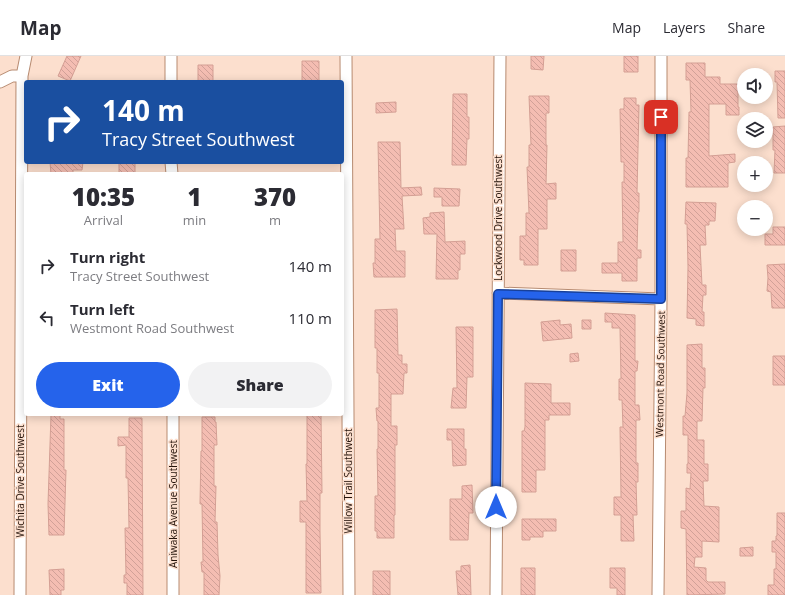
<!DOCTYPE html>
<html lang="en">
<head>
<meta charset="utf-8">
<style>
  :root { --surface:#fff; --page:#f2f2f3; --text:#2b2b33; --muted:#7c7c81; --line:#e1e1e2; --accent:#2563eb }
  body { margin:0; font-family:"Open Sans",sans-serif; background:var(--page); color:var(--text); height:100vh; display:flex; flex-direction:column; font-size:15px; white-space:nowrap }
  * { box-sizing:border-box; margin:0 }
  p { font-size:13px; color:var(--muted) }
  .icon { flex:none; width:22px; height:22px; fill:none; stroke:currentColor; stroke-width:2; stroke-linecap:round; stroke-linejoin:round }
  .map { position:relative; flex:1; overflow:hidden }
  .details { position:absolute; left:24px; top:116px; width:320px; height:244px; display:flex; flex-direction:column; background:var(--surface); border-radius:4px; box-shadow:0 2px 10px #0003 }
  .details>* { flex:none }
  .banner { position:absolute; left:24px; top:24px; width:320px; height:84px; border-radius:4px; box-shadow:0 2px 10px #0003; background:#1a4fa0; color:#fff; overflow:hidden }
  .buttons { position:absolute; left:737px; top:12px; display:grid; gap:8px }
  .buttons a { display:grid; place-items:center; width:36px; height:36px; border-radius:50%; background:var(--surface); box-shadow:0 2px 10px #0003; font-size:20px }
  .pin { position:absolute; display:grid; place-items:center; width:34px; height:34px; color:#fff; margin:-17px; border-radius:8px; box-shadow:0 2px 6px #0006 }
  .me { position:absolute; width:44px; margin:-22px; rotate:0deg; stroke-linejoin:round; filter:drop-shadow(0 0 3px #0008) }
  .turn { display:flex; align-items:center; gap:14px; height:84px; padding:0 12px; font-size:18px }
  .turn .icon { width:52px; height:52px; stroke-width:2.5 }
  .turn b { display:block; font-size:28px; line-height:34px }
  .eta { display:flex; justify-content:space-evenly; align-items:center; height:68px; text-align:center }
  .eta b { font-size:24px; font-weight:800; line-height:28px }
  .button { display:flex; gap:8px; margin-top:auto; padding:8px 12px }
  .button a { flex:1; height:46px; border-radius:24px; background:var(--accent); color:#fff; font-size:16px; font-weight:800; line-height:46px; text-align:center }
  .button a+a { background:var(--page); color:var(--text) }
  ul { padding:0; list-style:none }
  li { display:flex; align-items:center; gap:12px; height:52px; padding:0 12px }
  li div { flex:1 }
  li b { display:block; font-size:15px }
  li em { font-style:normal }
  header { display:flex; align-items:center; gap:24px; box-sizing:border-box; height:56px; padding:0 20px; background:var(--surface); border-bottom:1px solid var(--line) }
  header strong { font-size:19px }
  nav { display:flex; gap:22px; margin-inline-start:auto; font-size:14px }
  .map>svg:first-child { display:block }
  .building { fill:url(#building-back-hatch); stroke:#d49f94 }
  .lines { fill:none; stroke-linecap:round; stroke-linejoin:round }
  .street-casing { stroke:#b78b71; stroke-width:13 }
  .street { stroke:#fff; stroke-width:11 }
  .route-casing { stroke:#184099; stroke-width:10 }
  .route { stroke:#2563eb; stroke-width:7 }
  .labels { text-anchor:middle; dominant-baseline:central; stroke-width:3; stroke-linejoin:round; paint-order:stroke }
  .street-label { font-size:10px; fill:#231209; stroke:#fcdfce }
</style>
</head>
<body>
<header>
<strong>Map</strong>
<nav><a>Map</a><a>Layers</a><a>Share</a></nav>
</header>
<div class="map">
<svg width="785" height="539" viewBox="0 0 785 539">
  <defs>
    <pattern id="building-back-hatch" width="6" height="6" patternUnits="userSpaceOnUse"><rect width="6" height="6" fill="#f4bdb2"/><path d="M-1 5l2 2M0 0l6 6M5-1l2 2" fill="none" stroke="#d1a198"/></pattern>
  </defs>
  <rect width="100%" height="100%" fill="#fcdfce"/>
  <!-- building -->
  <path class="building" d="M67 0H81L70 25 58 20Z
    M531 0H544L543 14 531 13Z
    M624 0H638V16H624Z
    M302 5H319V26H302Z
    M686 7H705V21H720V28H738V51H739V59H726V48H709V100L735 98V106L728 107V131H686V102H688L689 56H691L690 24H686Z
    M198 9H213V26H198Z
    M775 15H785V62H778L777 26H775Z
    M453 38H467V61H469V83H467L466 109H452Z
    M529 40H549V57H546V89H547L546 128 556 127V143H547V173H538V209H524V204H520V180H526V157H529L527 111H529V89H531Z
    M624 42H636V49H639L637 137H639V156H638L637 194H641V202H637V225H622V217H602V207H618V186H623L622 126H624V106H621L620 53H624Z
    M396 46V56L376 57V47Z
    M785 70V117H774L775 94H773V71Z
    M378 86H400L401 132 421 131 422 139 402 140 404 173H395L396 195H405V221H374L373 207H375V183H380Z
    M50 106H83L82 114H73V118H51Z
    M119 106H135V118H119Z
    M434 132 460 133 459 150H442V141H434Z
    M686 146 716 147 715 165H709V169H705L706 189H700L702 229H706V239H703L702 256H704V270L696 269V263L687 262 688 211 687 168H685Z
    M444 156 445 186 465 185V198H460V214H458V223H436L437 178H424L423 162 430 161V157Z
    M773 171H785V189H765V178H773Z
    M561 194H576V215H561Z
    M785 208V252H772L771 236 767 235 768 222 767 209Z
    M397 253 398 299H402V308H407V317H404L403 338H391V370H397V389H395V459H394V482H377V475H375V440H378L377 393H378V365H377L376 352H379V317H377V292H375V254Z
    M605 257 635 259V305H638L637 315H635V349H639L640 364H636V407H638V426H636L637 459H633L634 485H621V459H614V441H621L620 371H623L622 344H619V323H621L620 272H612V266H605Z
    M560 264V269L571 268 572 282 543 285 541 266Z
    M582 264H591V273H582Z
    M456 271H473V321H467L466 352H451L453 332H457Z
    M702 288V312H705V332H703L702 365H697V384H704V408H708V425H703L704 450 719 451V486L702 485V501H695L694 511 706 512V524L708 526H725V538L687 539 686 473 681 472V455H686V432L690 433 691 417H687V408H688V379H683V360H685L687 337V289Z
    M578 297 579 305 570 306V298Z
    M773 300H785V329H773Z
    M525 327 551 328V347H570V359H549V364H545V414H536V436H522V375H524L525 371Z
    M307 358H321L322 437H320V475L321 537H306V466H300V445H307L306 408H307Z
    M51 359H60V363H64V414H66L64 479H49L48 448Z
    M202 361H215V366H216L217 389H214V430H216L215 466H217L218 499 220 520 219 539H204V516H202L201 506H203L202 448H200L201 395H202Z
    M129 362H142L143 539H127V527H124V519H126L125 472H129L128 422H126V389L118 390V381H129Z
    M447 373H464V393H466V409L453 410 452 384H447Z
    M472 429 473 457H469L468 484H450V443H462V430Z
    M777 457H785V539H768V529H774V513H776V496H772V485H776V480H777Z
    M522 463H556V475H543V481H530V484H522Z
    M753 491V500H740V492Z
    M470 509 471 539H458L456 515H461V510Z
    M521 512H535V539H521Z
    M610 512H625V539H617V532H610Z
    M64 513V534H61V539H50L49 514Z
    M373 515H390V539H373Z"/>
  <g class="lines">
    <!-- street casing -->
    <g class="street-casing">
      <path id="street" d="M171 0V26
        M346 0 349 539
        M0 26 12 20H22
        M171 106 172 118
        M498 237 661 243
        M173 358V539
        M20 539 22 20 26 0
        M496 539 500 0
        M658 539 661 243V0"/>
    </g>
    <!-- street -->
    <use href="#street" class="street"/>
  </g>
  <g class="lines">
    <!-- route casing -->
    <g class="route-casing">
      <path id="route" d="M496 451 498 238 661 243V61"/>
    </g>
    <!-- route -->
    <use href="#route" class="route"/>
  </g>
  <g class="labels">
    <!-- street labels -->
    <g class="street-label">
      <text transform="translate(498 162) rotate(-90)">Lockwood Drive Southwest</text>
      <text transform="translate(660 318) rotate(-89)">Westmont Road Southwest</text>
      <text transform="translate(20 425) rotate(-90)">Wichita Drive Southwest</text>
      <text transform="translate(348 425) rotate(-90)">Willow Trail Southwest</text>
      <text transform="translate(173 448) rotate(-90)">Aniwaka Avenue Southwest</text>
    </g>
  </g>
</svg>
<div class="buttons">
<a><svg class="icon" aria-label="sound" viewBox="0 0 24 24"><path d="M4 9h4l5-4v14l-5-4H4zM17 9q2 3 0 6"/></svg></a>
<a><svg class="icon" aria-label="layers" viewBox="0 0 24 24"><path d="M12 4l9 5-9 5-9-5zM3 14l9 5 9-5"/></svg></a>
<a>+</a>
<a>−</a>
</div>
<div class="pin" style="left:661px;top:61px;background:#d93025"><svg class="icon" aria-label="arrive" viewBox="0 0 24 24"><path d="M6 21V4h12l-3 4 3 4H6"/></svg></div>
<svg class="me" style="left:496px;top:451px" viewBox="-20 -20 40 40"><circle r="19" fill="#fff"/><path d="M0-13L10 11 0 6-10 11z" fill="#2563eb"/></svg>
<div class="banner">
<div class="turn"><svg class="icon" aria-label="right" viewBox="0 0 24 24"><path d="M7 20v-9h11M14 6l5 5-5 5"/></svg><div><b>140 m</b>Tracy Street Southwest</div></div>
</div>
<section class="details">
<div class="eta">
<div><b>10:35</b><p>Arrival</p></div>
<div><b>1</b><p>min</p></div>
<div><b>370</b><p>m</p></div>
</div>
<ul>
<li><svg class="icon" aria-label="right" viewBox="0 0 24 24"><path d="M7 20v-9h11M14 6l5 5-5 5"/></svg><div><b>Turn right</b><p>Tracy Street Southwest</p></div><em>140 m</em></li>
<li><svg class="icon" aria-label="left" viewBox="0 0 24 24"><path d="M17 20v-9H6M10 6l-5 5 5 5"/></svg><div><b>Turn left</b><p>Westmont Road Southwest</p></div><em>110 m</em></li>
</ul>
<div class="button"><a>Exit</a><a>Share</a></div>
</section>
</div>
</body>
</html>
